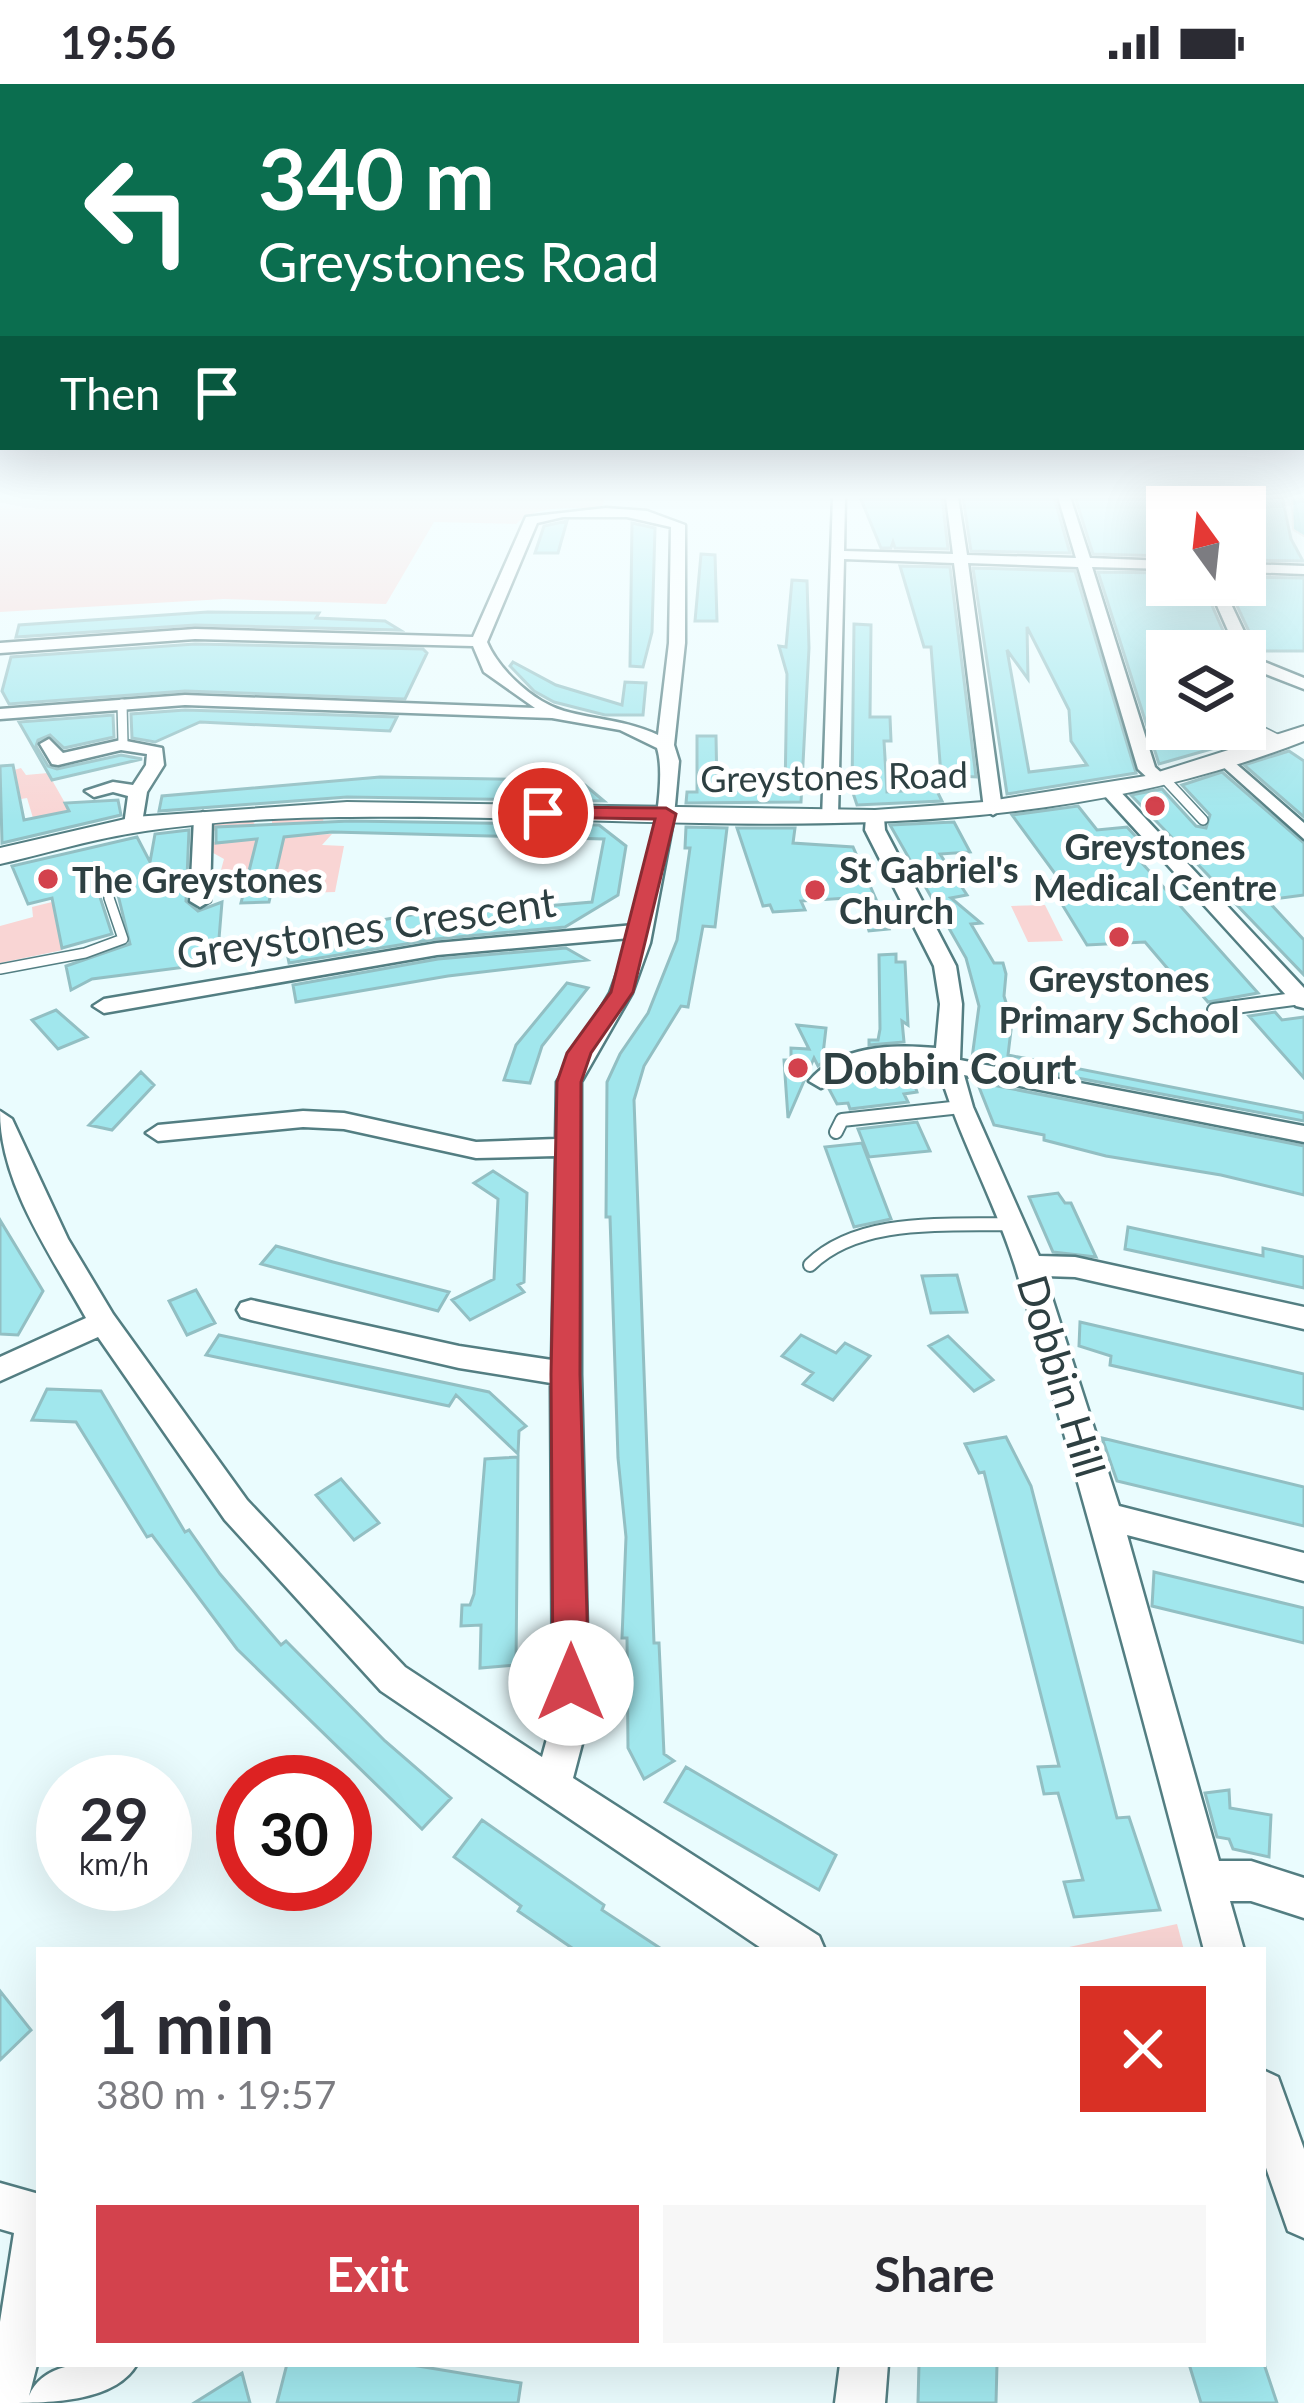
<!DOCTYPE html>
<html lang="en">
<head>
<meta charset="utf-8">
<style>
  :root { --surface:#fff; --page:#f7f7f7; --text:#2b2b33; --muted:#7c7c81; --accent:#d3424d }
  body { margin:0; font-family:Lato,sans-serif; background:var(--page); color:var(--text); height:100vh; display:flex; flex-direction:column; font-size:45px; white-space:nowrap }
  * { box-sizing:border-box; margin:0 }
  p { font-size:39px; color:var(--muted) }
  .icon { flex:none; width:66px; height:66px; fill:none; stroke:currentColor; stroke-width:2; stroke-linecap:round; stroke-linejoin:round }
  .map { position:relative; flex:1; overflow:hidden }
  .side { position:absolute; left:36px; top:1863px; width:1230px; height:420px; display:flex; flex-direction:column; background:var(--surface); border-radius:0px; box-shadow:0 12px 48px #0002 }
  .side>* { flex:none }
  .banner { position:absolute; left:0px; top:0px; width:1305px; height:366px; box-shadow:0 12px 48px #0002; background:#0b6e4f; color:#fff; overflow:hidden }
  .needle { width:78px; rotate:345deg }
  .controls { position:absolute; left:1146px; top:402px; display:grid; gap:24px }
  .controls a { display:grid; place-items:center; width:120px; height:120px; border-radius:0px; background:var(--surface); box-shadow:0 12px 48px #0002; font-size:60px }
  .speed { position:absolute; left:36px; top:1671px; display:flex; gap:24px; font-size:60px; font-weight:700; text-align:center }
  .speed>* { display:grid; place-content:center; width:156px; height:156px; border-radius:50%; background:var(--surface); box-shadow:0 12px 48px #0002; line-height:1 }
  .speed small { font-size:30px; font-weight:400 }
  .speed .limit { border:18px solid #d22; background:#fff; color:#111 }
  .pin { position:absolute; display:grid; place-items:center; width:102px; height:102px; color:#fff; margin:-51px; border:6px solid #fff; border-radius:50%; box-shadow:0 3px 12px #0007 }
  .me { position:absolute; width:132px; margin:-66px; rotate:0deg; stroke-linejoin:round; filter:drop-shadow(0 0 9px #0008) }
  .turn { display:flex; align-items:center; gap:42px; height:252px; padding:0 60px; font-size:54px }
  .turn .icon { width:156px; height:156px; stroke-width:2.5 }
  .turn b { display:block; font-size:84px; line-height:102px }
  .then { display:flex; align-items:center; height:114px; padding:0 60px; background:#0003; gap:24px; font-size:45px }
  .round { display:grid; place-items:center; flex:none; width:126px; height:126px; border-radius:0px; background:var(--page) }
  .headline { display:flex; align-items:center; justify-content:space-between; height:204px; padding:0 60px }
  h1 { font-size:72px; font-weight:700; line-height:90px }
  .cta { display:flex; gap:24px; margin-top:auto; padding:24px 60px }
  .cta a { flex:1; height:138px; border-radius:0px; background:var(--accent); color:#fff; font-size:48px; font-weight:700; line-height:138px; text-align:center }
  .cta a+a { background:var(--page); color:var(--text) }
  .status { display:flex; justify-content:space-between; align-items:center; height:84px; padding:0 60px; background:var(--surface); direction:ltr }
  .status svg { height:33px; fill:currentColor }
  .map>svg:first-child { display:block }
  .green { fill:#f9d5d4 }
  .building { fill:#a1e7ed; stroke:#92bfc3; stroke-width:3; fill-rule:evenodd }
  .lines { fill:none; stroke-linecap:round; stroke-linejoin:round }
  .lane-far1-casing { stroke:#537e82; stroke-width:12 }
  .lane-casing { stroke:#537e82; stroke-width:16 }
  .street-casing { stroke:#537e82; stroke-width:5 }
  .secondary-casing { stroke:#537e82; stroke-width:4 }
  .primary-casing { stroke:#d5d9d9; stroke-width:4 }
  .lane-far1 { stroke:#fff; stroke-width:9 }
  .lane { stroke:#fff; stroke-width:12 }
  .street { fill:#fff; fill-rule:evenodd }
  .secondary { fill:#fff; fill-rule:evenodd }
  .primary { fill:#70c7cd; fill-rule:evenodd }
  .route { fill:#d3424d; stroke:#892b32; stroke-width:3 }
  .poi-dot { fill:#d3424d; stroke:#fff; stroke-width:4.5 }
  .labels { text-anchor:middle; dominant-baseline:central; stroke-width:10; stroke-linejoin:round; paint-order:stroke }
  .far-street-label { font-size:36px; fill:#2e4042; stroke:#fff }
  .far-poi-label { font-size:36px; font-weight:bold; fill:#2e4042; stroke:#fff }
  .street-label { font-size:42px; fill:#2e4042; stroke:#fff }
  .poi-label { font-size:42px; font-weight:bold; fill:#2e4042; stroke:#fff; text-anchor:start }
</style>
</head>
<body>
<div class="status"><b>19:56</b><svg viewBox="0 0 49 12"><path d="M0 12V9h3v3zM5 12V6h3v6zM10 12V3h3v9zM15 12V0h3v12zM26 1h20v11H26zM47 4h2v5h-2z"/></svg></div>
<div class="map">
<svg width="1304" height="2319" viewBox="0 0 1304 2319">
  <rect width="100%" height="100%" fill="#eafcfe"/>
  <!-- green -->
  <path class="green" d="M0 413H606L600 425C571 424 538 420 516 440L434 438 386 520 224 515 0 528Z
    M21 684 26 691 48 689 69 726 33 734 27 714 2 718 0 728V715L6 713 0 690Z
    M324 732 323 738 283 740 281 752 332 750 322 761 344 762 335 808 271 810 272 736Z
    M252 736 256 742 212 747V758L256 755 245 804 221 805 218 797 224 775 206 765 209 741Z
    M52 818 63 866 0 879V842L33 833 32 823Z
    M1045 821 1063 857 1028 858 1011 822Z
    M1177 1840 1184 1866H1055Z"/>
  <!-- building -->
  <path class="building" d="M860 413H942L948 465 895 464 893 458 891 464H881Z
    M963 413H1054L1070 469 971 467Z
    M1075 413H1164L1167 472 1093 470Z
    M1245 413H1282L1291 455 1303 477 1245 476Z
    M567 437 558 469H535L544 442Z
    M632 439 655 444 652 548 643 583 630 582Z
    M701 470 715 471 717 537H695Z
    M900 482 950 483 976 693 941 691 931 563H924Z
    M973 484 1075 487 1136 689 1007 710ZM1027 543 1069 626 1071 657 1087 681 1029 688 1007 566 1028 595Z
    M1098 488 1167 489V501L1206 508 1232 567H1159L1167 588V645H1186L1189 657 1238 645 1253 653 1159 680Z
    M1245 493 1304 494V567H1258L1231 509 1238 510 1233 501H1245Z
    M792 496 807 497 809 564 801 718 686 719 687 708H697V652H716L717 705 785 708 787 590 779 562 786 563Z
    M208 528 319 529 316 534 385 537 400 546 195 541 16 553 19 541Z
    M854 540 871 541 870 633H890L891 657H884L887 708 936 705 942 717 857 721 852 706Z
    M195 560 423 565 427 569 405 615 185 607 9 620 2 607 11 573Z
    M513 578 556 601 622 621 625 598 646 599 643 631H605L554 618 534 607 510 582Z
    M185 626 397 633 390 647 200 638 155 658 132 654 131 630Z
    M113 631 114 653 64 664 50 651 38 656 36 662 48 682 57 685 121 671 142 675 52 696 19 638Z
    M1289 667 1304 677V733L1244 681Z
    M13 681 24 736 69 727 65 719 118 716 121 731 2 759 0 682Z
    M1222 688 1304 759V811L1267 816 1304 856V891L1131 711 1162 705 1196 742 1206 744 1210 731 1182 701Z
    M380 693 546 696 545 701H585L604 717 347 713 159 727 162 712Z
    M1078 722 1097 746 1127 743 1149 767 1133 769 1258 909 1208 918 1184 890 1174 892 1145 858 1087 861 1060 817 1068 816 1053 796 1059 795 1012 731Z
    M350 737 599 741 626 762 618 811 565 843 436 855 289 879 284 853 451 824 453 830 592 818 604 755 332 748 284 753 269 818 241 819 257 755 216 759V743Z
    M954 738 970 768 940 770 967 811 951 814 981 839 971 840 994 879H1003L1006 890 1004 912 1012 938 1008 971 1304 1029V1037L972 974 979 922 966 874 890 741Z
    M686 743 727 744 715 843 703 842 688 923 681 922 644 982 634 1016 654 1559H659L664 1670 674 1677 644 1695 628 1664 627 1554H622L626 1453 618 1374 610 1133H606L607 998 620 970 648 929 677 856 690 764H685Z
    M737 744H795L793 759 853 763 889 845 869 847 861 820H851L847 814 801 817 805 826 773 828 770 821 763 822Z
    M189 746 186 817 198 827 222 818 217 879 92 895 71 906 66 882 130 860 118 811 107 805 100 813 112 850 62 864 52 814 28 820 12 782 137 753 150 778 155 750Z
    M566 864 587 876 448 892 296 918 293 901 438 875Z
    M896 870V878H905L908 941 902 937 904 958 869 961V956H878L880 945 879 871Z
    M567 899 588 904 542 962 530 999 504 996 516 961Z
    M56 926 87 953 58 965 32 936Z
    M1275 928 1282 936 1304 933V994L1249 932Z
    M797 941 826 944 822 979 818 982 814 974 788 1034 784 976H791V964L809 965Z
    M909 983 917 1008 904 1010 908 1018 850 1025 848 1019 837 1020 829 1005 869 984Z
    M141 988 154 1001 112 1046 89 1041Z
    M977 998 1304 1062V1111L1221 1091 1106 1072 1044 1056V1051L994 1041Z
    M917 1038 930 1067 869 1073 858 1045Z
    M862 1059 891 1135 854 1143 825 1063Z
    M493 1087 527 1109 524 1198 518 1201 524 1208 470 1236 452 1216 494 1195 498 1115 474 1099Z
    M1058 1109 1065 1119H1071L1096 1173 1053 1168 1029 1113Z
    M0 1136 43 1207 18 1251 0 1250Z
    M1128 1143 1263 1172V1164L1304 1173V1204L1125 1165Z
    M276 1162 333 1178 449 1208 438 1227 261 1180Z
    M957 1191 967 1228 931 1229 922 1192Z
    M196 1206 215 1239 187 1251 169 1217Z
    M1080 1238 1304 1290V1325L1110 1281 1111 1272 1079 1262Z
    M219 1251 489 1308 526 1342 519 1347 518 1370 456 1311 449 1322 206 1271Z
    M801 1251 836 1269 845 1259 870 1272 833 1316 803 1300 813 1289 782 1272Z
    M948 1252 993 1296 974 1307 929 1262Z
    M47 1305 101 1307 185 1448 189 1446 220 1490 281 1561 286 1557 385 1657 451 1714 422 1745 237 1565 152 1451 147 1453 76 1338 32 1336Z
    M1006 1353 1031 1402 1117 1734 1129 1733 1160 1826 1074 1833 1064 1798 1083 1796 1058 1709 1044 1710 1038 1683 1059 1682 984 1388 979 1389 965 1360Z
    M1102 1354 1304 1403V1442L1117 1397Z
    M518 1373 516 1581 480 1584 481 1541 461 1542 462 1521H470L474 1510 485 1375Z
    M341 1395 379 1439 354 1456 316 1411Z
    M1154 1488 1304 1524V1559L1152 1522Z
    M686 1683 836 1771 819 1806 665 1718Z
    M1229 1706 1230 1724 1271 1731 1269 1773 1233 1765 1229 1755 1217 1753 1205 1709Z
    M482 1736 604 1821 602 1826 663 1866H575L518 1827 521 1822 454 1773Z
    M0 1907 31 1946 0 1976Z
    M287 2280H406L521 2299 518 2319H277Z
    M919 2280H997L996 2319H918Z
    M1189 2280H1264L1277 2319H1201Z
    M242 2289 250 2319H194Z"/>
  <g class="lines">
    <!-- lane-far1 casing -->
    <g class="lane-far1-casing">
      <path id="lane-far1" d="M122 620 123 660
        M1245 639 1283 658
        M1163 693 1203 736
        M0 885 85 869 123 855 109 814"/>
    </g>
    <!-- lane casing -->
    <g class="lane-casing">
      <path id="lane" d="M1214 926 1301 914
        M836 1048 842 1036 961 1023
        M810 1181C860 1132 950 1142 1015 1140"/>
    </g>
    <!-- street casing -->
    <g class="street-casing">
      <path id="street" d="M833 413H845L844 467 953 470 946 413H958L967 471 1076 474 1058 413H1070L1090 474 1167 477V485L1092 483 1155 683 1167 694 1164 698H1152L1138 685 1078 483 968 479 1002 725 993 731 984 725 954 479 844 475 838 732 822 736Z
        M1168 413H1180L1185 423H1173Z
        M606 424 647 427 685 441V559L674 661 679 677 674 732 650 859 632 909 581 998V1290L589 1633 573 1694 819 1852 825 1866H764L381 1607 225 1436 98 1253 0 1297V1273L86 1234C51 1171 0 1100 0 1027L12 1035 68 1155 113 1230 247 1416 405 1583 542 1673 553 1633 551 1299 459 1284 251 1236 241 1233 237 1226 241 1219 251 1216 459 1262 552 1276 556 1072 476 1074 344 1045 303 1043 158 1057 146 1049 158 1041 303 1027 344 1029 476 1058 556 1055 557 998 610 909 630 854 437 871 104 929 93 922 104 915 437 859 634 841C644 801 669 701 657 664L620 646 552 634 185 621 0 635V625L185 611 535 624 484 588 473 562 195 555 0 569V559L195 545 473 553 526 433ZM563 433H627L671 443 669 559 658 651C626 636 596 636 564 627 533 618 499 586 487 558L537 439Z
        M1245 480 1304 482V490L1245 488Z
        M1208 501H1222L1257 575 1304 594V605L1245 582V567H1237Z
        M49 655 63 669 121 656 162 664 164 681 147 708 141 745 124 741 128 712 113 708 94 713 85 707 113 698 133 701 146 681 147 670 121 666 58 681 52 680 40 660Z
        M1226 671 1304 739V755L1220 680V672Z
        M1104 703H1116L1304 904V924L1296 922 1104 711Z
        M203 728 212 734 210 817 200 823 190 817 194 734Z
        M875 728 884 734 885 746 956 882 962 920 960 976 1304 1042V1058L964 991 973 1023 1039 1172 1075 1173 1304 1223V1245L1075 1193 1045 1192 1119 1422 1304 1469V1497L1127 1451 1219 1777H1251L1304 1794V1834L1251 1817H1230L1244 1866H1204C1144 1637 1083 1408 1015 1182 993 1112 956 1049 937 978L868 980 821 1004 809 997C839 961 893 960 936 964L940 920 934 882 865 746 866 734Z
        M1263 1986 1278 1993 1304 2065V2154L1288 2147 1263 2075Z
        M0 2099 39 2110V2273L29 2312C46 2272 101 2280 137 2280 115 2319 47 2319 0 2319V2238L14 2149 0 2145Z
        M840 2280H888L885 2319H835Z"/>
    </g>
    <!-- secondary casing -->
    <g class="secondary-casing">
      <path id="secondary" d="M1304 642V657C990 779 677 729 350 733 284 733 198 738 133 749 88 756 44 770 0 780V764L134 733 347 718 875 726 984 718 1146 692Z"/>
    </g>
    <!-- primary casing -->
    <g class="primary-casing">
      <path id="primary" d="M1293 413H1304V451L1294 445Z"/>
    </g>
    <!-- lane-far1 -->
    <use href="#lane-far1" class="lane-far1"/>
    <!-- lane -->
    <use href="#lane" class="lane"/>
    <!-- street -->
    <use href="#street" class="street"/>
    <!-- secondary -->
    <use href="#secondary" class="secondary"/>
    <!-- primary -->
    <use href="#primary" class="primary"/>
  </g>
  <!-- sky -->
  <linearGradient id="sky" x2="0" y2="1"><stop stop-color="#9da7c6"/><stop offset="0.56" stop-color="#f6feff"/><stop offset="1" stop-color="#f6feff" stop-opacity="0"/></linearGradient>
  <rect width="1304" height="737" fill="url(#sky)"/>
  <!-- route -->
  <path class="route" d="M543 723 666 724 676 730 633 908 591 969 581 998 580 1290 589 1599 584 1611 571 1616 559 1611 553 1599 551 1290 557 998 567 969 611 908 655 735 536 733 534 729Z"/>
  <!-- markers -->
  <g class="poi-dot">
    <circle cx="1155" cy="722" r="12"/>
    <circle cx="48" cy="795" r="12"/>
    <circle cx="815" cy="806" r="12"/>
    <circle cx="1119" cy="853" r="12"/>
    <circle cx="798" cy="984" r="12"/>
  </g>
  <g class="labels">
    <!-- far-street labels -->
    <g class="far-street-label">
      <text transform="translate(834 692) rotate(-1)">Greystones Road</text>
    </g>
    <!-- far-poi labels -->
    <g class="far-poi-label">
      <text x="1155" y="762">Greystones<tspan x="1155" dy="41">Medical Centre</tspan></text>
      <text x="839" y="785" text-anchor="start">St Gabriel's<tspan x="839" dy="41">Church</tspan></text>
      <text x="72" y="795" text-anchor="start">The Greystones</text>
      <text x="1119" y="894">Greystones<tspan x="1119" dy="41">Primary School</tspan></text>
    </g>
    <!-- street labels -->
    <g class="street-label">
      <text transform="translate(366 843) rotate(-8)">Greystones Crescent</text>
      <text transform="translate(1062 1292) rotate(73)">Dobbin Hill</text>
    </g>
    <!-- poi labels -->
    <g class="poi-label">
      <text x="822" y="984">Dobbin Court</text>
    </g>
  </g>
</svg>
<div class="controls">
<a><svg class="needle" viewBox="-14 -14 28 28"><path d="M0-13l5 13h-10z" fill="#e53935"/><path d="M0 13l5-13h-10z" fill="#7c7c81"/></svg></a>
<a><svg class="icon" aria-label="layers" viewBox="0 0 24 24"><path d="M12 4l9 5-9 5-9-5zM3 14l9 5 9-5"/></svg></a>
</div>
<div class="speed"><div>29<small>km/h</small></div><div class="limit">30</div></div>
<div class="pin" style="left:543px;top:729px;background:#d93025"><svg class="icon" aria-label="arrive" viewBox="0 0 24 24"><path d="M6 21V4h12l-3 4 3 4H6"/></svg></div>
<svg class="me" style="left:571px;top:1599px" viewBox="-20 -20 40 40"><circle r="19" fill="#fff"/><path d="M0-13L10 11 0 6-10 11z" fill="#d3424d"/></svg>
<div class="banner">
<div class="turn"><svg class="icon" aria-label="left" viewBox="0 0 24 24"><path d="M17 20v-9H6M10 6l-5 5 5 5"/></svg><div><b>340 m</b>Greystones Road</div></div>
<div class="then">Then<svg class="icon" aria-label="arrive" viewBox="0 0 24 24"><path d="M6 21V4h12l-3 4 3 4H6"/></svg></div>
</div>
<section class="side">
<div class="headline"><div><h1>1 min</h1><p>380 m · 19:57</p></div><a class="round" style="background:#d93025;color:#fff"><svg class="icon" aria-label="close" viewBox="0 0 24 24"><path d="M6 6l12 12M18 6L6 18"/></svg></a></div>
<div class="cta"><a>Exit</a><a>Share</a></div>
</section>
</div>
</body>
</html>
